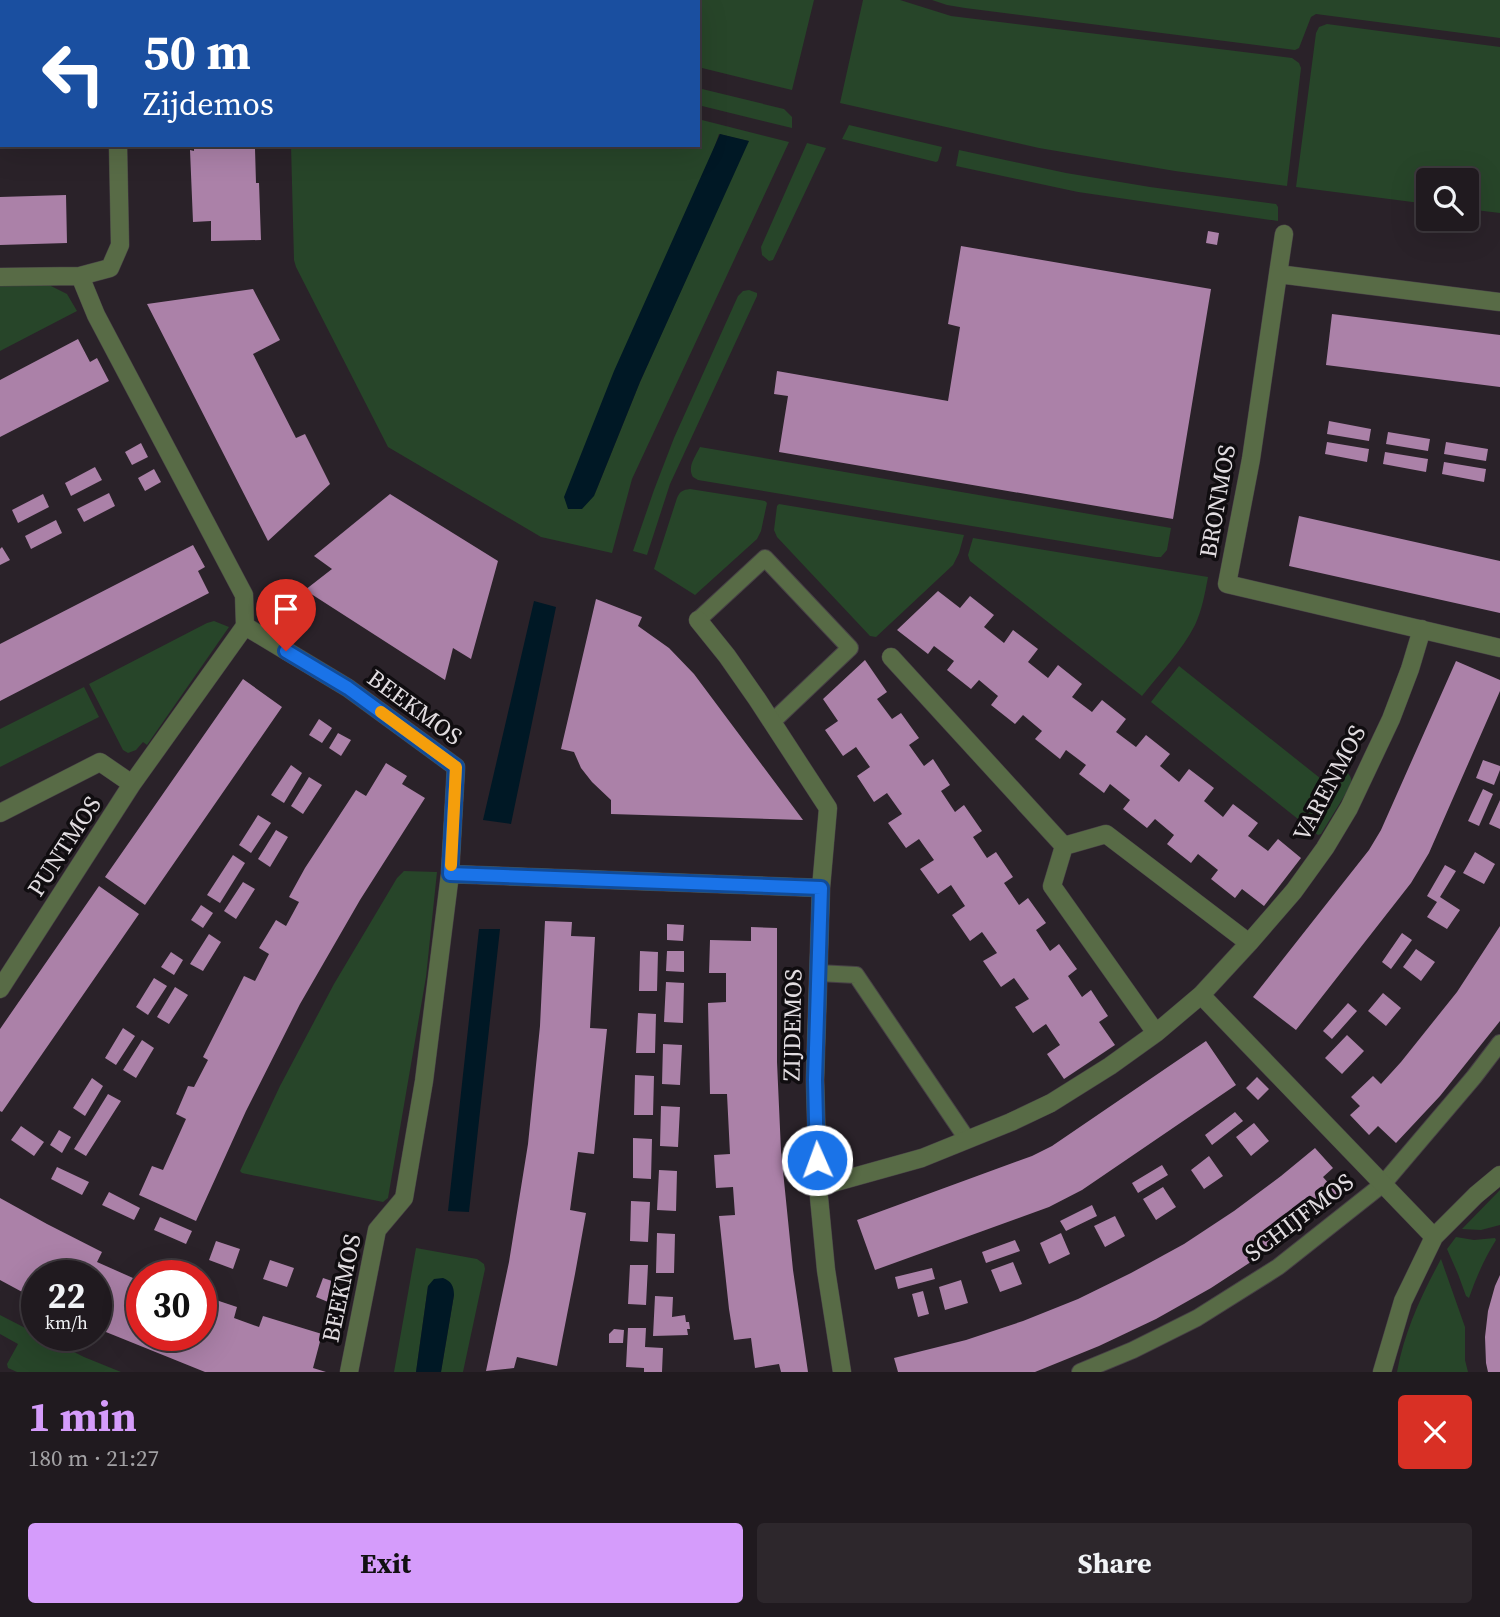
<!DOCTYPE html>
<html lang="en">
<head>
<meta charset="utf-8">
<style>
  :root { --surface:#201a1f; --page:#2d272c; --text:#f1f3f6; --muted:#a2a1a4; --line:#3d383d; --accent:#d59cfb }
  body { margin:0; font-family:"Source Serif 4",serif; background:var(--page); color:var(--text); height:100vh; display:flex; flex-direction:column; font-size:26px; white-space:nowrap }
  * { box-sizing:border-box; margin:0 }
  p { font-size:23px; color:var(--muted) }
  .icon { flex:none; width:38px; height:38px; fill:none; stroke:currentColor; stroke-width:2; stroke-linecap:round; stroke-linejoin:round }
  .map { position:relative; height:1372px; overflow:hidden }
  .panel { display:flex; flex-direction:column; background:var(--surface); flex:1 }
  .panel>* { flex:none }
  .guide { position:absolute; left:0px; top:0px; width:700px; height:147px; box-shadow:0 7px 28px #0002,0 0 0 2px var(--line); background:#1a4fa0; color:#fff; overflow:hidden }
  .fabs { position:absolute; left:1416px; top:168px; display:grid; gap:14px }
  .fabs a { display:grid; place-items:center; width:63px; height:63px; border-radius:7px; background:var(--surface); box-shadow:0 7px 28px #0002,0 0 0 2px var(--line); font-size:35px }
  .speed { position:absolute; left:21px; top:1260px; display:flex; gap:14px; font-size:35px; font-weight:700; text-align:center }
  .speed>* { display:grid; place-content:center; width:91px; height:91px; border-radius:50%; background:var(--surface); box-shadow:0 7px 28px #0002,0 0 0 2px var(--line); line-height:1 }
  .speed small { font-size:18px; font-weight:400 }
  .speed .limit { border:10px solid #d22; background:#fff; color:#111 }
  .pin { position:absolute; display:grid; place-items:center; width:60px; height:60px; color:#fff; margin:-72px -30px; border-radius:50% 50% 50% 0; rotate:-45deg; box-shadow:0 0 7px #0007 }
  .pin .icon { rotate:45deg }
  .me { position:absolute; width:77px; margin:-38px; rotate:358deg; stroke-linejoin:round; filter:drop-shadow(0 0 5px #0008) }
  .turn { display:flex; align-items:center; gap:24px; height:147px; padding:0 28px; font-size:32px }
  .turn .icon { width:91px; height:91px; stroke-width:2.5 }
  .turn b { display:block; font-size:49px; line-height:60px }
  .round { display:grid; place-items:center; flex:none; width:74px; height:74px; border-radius:7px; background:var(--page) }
  .head { display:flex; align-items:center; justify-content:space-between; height:119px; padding:0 28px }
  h1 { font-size:42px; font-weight:700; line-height:52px; color:var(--accent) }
  .action { display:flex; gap:14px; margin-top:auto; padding:14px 28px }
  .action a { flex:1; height:80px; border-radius:7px; background:var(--accent); color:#111; font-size:28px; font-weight:700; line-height:80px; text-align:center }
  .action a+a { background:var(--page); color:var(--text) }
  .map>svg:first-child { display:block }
  .green { fill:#274529; fill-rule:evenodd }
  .water { fill:#001825 }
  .building { fill:#ab81a8 }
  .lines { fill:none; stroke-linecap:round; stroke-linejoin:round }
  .service-casing { stroke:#474046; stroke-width:18 }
  .minor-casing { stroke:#474046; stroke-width:19 }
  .service { stroke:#586b46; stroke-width:16 }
  .minor { stroke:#586b46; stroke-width:18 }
  .route-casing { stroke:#114b97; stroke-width:18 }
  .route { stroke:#1a73e8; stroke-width:12 }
  .slow { stroke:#f59e0b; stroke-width:12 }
  .labels { text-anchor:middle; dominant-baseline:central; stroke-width:7; stroke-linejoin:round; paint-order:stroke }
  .street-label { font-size:24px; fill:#e1dce0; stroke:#100d10 }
</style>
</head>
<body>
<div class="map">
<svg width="1500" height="1372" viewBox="0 0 1500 1372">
  <rect width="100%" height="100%" fill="#2a2229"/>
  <!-- green -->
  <path class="green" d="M428 0H814L792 90 698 67V2H435Z
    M863 0H900L951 16 1292 58 1299 63 1301 68 1287 186 1175 171 1039 148 840 103Z
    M932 0H1500V38L1316 14 1311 17 1299 48 1295 50 965 8 947 5Z
    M1327 24 1500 47V213L1467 209 1466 180H1428V204L1296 187 1316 33 1319 27Z
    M698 88 784 109 792 117V128L698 105Z
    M698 119 789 142 632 479 612 553 541 537 388 447 296 267 294 260 291 145H698ZM719 134 748 141 640 382 594 496Z
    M849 125 942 147 938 161 936 162 842 139Z
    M807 143 826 148 773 260 769 261 762 255 761 247Z
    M959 150 1066 173 1150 187 1276 204 1278 207V221L1078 192 956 166Z
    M49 285 67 294 77 311 0 351V286Z
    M749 290 757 293V296L670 484 647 555 633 551 654 490 674 438 738 296 743 291Z
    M700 447 1171 528 1167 550 1161 557H1156L698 480 693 477C687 467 695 457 700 447Z
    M690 489 765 501 767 503 761 531 757 539 695 595 654 569 677 498C680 491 683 490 690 489Z
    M779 504 964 535 959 553 953 565 876 637 870 636 777 537 774 530 777 506Z
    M973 538 1208 577C1205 593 1202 610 1195 625 1182 651 1160 673 1142 696L970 561 968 555Z
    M214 621 229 627 147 745 143 742 136 750 128 753 123 750 89 684 207 623Z
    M1179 666 1330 786 1344 769C1349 774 1353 778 1351 785L1321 834 1318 835 1151 702Z
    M84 687 99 717 0 767V729Z
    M404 871 437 872 426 977 388 1198 383 1202 242 1173 240 1171 280 1086 334 984 397 878Z
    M1500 1190V1225L1481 1230 1462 1229Z
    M1456 1237 1474 1240 1495 1238 1496 1240C1484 1259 1476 1278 1469 1298L1466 1296 1458 1274 1447 1249Z
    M416 1248 477 1259 484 1264 485 1269 463 1372H441L454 1295 428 1286 416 1372H394Z
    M1441 1259 1465 1327V1360L1468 1372H1397C1404 1332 1422 1294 1441 1259Z
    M0 1315 37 1334V1335H40L84 1357 121 1372H17L8 1368 7 1364 18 1344 0 1334Z"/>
  <!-- water -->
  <path class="water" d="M720 134 749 141 640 382 594 496 582 509H568L564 497 614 371Z
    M534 601 556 607 511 824 483 820Z
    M479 929H500L469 1212 448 1211Z
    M443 1278C451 1281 454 1286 454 1295L441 1372H416L428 1286 434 1279Z"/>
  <!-- building -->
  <path class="building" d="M194 145H252V149H255L256 183H259L261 240 211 241V221L193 222 190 150 194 151Z
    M66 195 67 243 0 245V197Z
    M1208 231 1219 233 1217 245 1206 243Z
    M961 246 1211 289 1173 519 779 452 788 396 774 394 777 371 948 401 960 327 948 324Z
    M253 289 280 340 253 354 296 438 305 434 330 484 268 541 147 304Z
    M1332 314 1500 335V387L1326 365Z
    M78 339 90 362 97 358 109 381 0 437V380Z
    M1329 421 1371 429 1369 441 1327 434Z
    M1388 432 1430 439 1428 451 1386 444Z
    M1327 442 1369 449 1367 462 1325 454Z
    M1446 442 1488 449 1486 461 1444 454Z
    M141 443 148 457 132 465 125 452Z
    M1385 452 1428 459 1426 472 1383 464Z
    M1444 462 1486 469 1484 482 1442 474Z
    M95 467 102 480 71 496 65 483Z
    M154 469 161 482 145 491 138 478Z
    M109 493 115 506 84 522 77 509Z
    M43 494 49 507 18 523 12 510Z
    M390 494 498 561 471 659 453 648 445 680 305 590 332 569 314 556Z
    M1299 516 1500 561V613L1289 566Z
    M56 520 62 533 31 549 25 536Z
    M193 545 205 567 198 571 209 593 0 701V644Z
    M2 547 10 560 0 565V549Z
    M938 591 960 608 970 596 994 615 984 627 1004 643 1013 630 1038 649 1028 662 1048 678 1058 665 1082 684 1072 697 1092 712 1102 700 1126 719 1116 732 1136 747 1146 735 1170 754 1160 766 1179 782 1189 769 1214 788 1204 801 1223 817 1233 804 1258 823 1248 836 1268 851 1278 839 1301 858 1264 906 1242 889 1235 898 1211 879 1218 870 1198 854 1191 863 1167 844 1174 835 1155 819 1147 828 1123 809 1130 800 1110 784 1104 793 1079 774 1086 765 1066 750 1060 759 1035 739 1042 731 1023 715 1015 724 991 705 998 696 979 680 971 689 947 670 954 661 934 646 928 654 897 630Z
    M596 599 642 617 638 626 669 648 694 674 803 820 611 814V800L592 782 581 768 574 752 561 749Z
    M865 660 887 692 877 699 892 719 901 713 919 738 909 745 924 766 933 759 950 785 941 791 955 812 964 805 982 831 973 837 987 858 996 852 1013 877 1004 883 1019 905 1028 898 1046 923 1036 930 1050 951 1059 944 1077 969 1068 976 1082 997 1091 990 1108 1016 1099 1022 1115 1045 1064 1079 1047 1054 1060 1045 1046 1024 1033 1033 1015 1007 1029 999 1014 978 1001 987 983 961 997 953 982 932 970 941 952 915 965 906 951 885 938 894 920 869 934 860 919 839 906 848 888 823 902 814 887 793 874 802 857 776 870 767 856 747 843 756 825 730 838 721 823 699Z
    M1456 661 1500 680V691L1429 853 1411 883 1296 1030 1253 997 1369 850 1381 830Z
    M243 679 282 707 145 905 105 877Z
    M319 719 332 728 322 743 309 735Z
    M338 733 351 740 341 756 329 748Z
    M1483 760 1500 766V770L1494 785 1476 778Z
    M386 763 407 776 402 784 425 798 360 900 300 1004 246 1111 196 1221 139 1195 152 1166 163 1170 186 1119 176 1114 188 1086 194 1087 208 1060 203 1057 244 976 255 981 269 954 259 948 276 920 286 926 299 902 289 897 305 868 356 790 366 796Z
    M291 765 302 773 284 803 271 795Z
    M309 777 322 785 303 814 291 806Z
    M1483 789 1493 794 1479 826 1468 821Z
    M1500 800V829L1489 824Z
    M258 815 271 823 251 853 239 845Z
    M276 830 288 837 270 867 258 859Z
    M1475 852 1495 864 1484 884 1463 873Z
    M233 855 245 863 220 903 207 895Z
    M1445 865 1456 871 1440 897 1460 910 1447 929 1427 917 1437 902 1427 896Z
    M243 882 255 889 236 919 224 911Z
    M99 886 139 914 2 1112 0 1111V1029Z
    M201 905 213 913 203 928 191 920Z
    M545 921 572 922 571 936 595 937 590 1028 607 1029 594 1154 578 1152 570 1210 586 1213 575 1274 557 1366 517 1357 514 1368 486 1371 509 1262 528 1144 540 1026Z
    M667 924 684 925 683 941 667 940Z
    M1500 926V1021L1440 1096 1396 1143 1378 1126 1369 1135 1350 1115 1360 1106 1351 1097 1373 1076 1381 1084 1401 1062 1457 992Z
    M751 927 777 928V1062L781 1151 793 1270 808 1372H781L779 1364 755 1368 751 1338 734 1340 729 1309 719 1216 735 1215 733 1187 716 1188 714 1155 730 1154 727 1094H710L708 1003 726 1002V973H709L710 940 751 941Z
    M1402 933 1412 940 1391 969 1382 962Z
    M209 934 221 942 203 971 190 964Z
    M1416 949 1435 962 1421 981 1403 967Z
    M640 951 658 952 657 991H639Z
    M667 951H684V972L666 971Z
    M171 952 183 960 174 975 161 967Z
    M154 978 167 986 148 1015 136 1007Z
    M666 982 684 983 683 1023 664 1022Z
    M175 987 188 995 169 1024 157 1017Z
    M1383 993 1401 1008 1386 1026 1368 1011Z
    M1348 1003 1357 1011 1332 1039 1323 1031Z
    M638 1013 656 1014 655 1053H636Z
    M123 1028 135 1036 116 1065 105 1058Z
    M1347 1035 1364 1051 1342 1074 1325 1058Z
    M142 1040 154 1048 136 1078 123 1070Z
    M1206 1041 1236 1085 1082 1190 1049 1207 875 1270 857 1220 1032 1156 1052 1146Z
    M663 1044 682 1045 680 1085 662 1084Z
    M635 1075 654 1076 653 1115H634Z
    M1257 1077 1269 1089 1258 1100 1246 1088Z
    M92 1078 103 1086 85 1116 73 1108Z
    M108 1094 121 1101 86 1156 74 1149Z
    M661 1106 680 1107 678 1147 660 1146Z
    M1235 1112 1243 1121 1212 1145 1205 1135Z
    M1254 1123 1269 1141 1251 1156 1236 1137Z
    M21 1126 44 1142 34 1156 11 1140Z
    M59 1130 71 1137 62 1153 50 1145Z
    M633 1138 652 1139 651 1179 633 1178Z
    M1315 1148 1333 1168 1323 1177 1339 1195 1263 1254 1211 1288 1156 1319 1099 1346 1035 1372H898L894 1358 966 1340 1023 1321 1078 1299 1131 1273 1184 1244 1234 1211 1281 1176Z
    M1209 1156 1223 1176 1204 1189 1191 1170Z
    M1162 1165 1168 1175 1138 1193 1132 1183Z
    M57 1167 89 1182 82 1195 51 1179Z
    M659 1170 677 1171 676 1211 657 1210Z
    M1163 1187 1176 1207 1156 1220 1143 1199Z
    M109 1192 140 1208 134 1220 102 1205Z
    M0 1198 47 1224 102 1252 97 1262 142 1282V1335H201V1306L204 1307 207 1297 237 1307 234 1318 259 1327 263 1316 322 1334 313 1368 326 1372H205L96 1328V1276H37V1300L0 1280Z
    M631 1201 650 1202 648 1242 630 1241Z
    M1092 1205 1097 1216 1066 1231 1060 1221Z
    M1115 1216 1125 1236 1105 1247 1094 1226Z
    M160 1217 192 1231 186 1244 154 1230Z
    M657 1233 675 1234 674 1273H656Z
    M1061 1233 1070 1254 1049 1264 1040 1243Z
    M1015 1240 1020 1251 986 1263 982 1252Z
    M216 1241 240 1249 233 1269 209 1260Z
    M270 1260 294 1268 287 1287 263 1279Z
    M1013 1262 1022 1284 1000 1292 991 1270Z
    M630 1265H648L646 1305 628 1304Z
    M932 1268 935 1279 898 1289 895 1277Z
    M1500 1275V1372H1488L1486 1363 1485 1337 1488 1311 1495 1286Z
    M323 1278 335 1282 328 1302 316 1297Z
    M961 1280 968 1303 945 1310 939 1287Z
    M923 1291 929 1314 918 1317 912 1294Z
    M655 1296 673 1297 672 1317 685 1315 686 1322H689L690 1329H687L688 1335 653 1336Z
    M628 1328H646L645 1347 663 1348 662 1372H644V1368L626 1367Z
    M614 1329 624 1330 623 1343H609V1334Z"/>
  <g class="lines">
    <!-- service casing -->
    <g class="service-casing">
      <path id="service" d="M698 620 765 558 850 648 772 722
        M818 973 856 975 967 1139
        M1080 1372 1133 1350 1197 1318 1278 1267 1383 1184 1474 1077 1500 1043"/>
    </g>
    <!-- minor casing -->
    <g class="minor-casing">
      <path id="minor" d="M114 0V2
        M118 145 120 245 110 268 80 276 96 315 244 595 245 626 348 688 456 767 450 874 424 1081 404 1198 377 1230 349 1372
        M1284 234 1278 274 1500 302
        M1278 274 1251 459 1227 584 1500 648
        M0 277 80 276
        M698 620 727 656 757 699 828 808 821 888 815 1080 818 1187 826 1270 842 1372
        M891 657 1064 846
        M0 813 100 762 132 784
        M450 874 821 888
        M0 989 132 784 245 626
        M1201 995 1434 1237
        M1156 1033 1052 886 1064 846 1106 834 1249 943
        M818 1187 922 1158 1011 1122 1051 1103 1110 1066 1156 1033 1201 995 1249 943 1294 891 1325 848 1349 808 1391 719 1410 669 1422 629
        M1382 1372 1403 1301 1434 1237 1476 1195 1500 1175"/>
    </g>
    <!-- service -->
    <use href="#service" class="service"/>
    <!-- minor -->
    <use href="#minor" class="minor"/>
  </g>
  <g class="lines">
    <!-- route casing -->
    <g class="route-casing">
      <path id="route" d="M286 651 348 688 456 767 450 874 821 888 815 1080 817 1160"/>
    </g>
    <!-- route -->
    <use href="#route" class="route"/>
    <!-- slow -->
    <path class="slow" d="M381 712 456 767 451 865"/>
  </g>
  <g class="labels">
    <!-- street labels -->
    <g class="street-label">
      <text transform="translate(1217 501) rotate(-80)">BRONMOS</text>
      <text transform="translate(415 707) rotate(36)">BEEKMOS</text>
      <text transform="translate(1329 783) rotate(-62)">VARENMOS</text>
      <text transform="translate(64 846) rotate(-57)">PUNTMOS</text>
      <text transform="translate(792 1025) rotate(-89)">ZIJDEMOS</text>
      <text transform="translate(1299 1217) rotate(-37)">SCHIJFMOS</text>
      <text transform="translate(341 1288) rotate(-78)">BEEKMOS</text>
    </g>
  </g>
</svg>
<div class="fabs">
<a><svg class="icon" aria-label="search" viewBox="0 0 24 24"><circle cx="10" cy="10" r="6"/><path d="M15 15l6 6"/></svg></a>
</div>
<div class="speed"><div>22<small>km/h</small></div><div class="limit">30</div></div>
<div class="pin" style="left:286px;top:651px;background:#d93025"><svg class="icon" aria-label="arrive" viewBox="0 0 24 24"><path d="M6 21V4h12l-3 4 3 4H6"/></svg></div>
<svg class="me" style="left:817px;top:1160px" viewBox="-20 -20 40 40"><circle r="17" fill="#1a73e8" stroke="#fff" stroke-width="3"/><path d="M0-11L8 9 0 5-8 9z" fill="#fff"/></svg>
<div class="guide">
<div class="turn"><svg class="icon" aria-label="left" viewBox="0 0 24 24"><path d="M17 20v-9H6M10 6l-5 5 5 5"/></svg><div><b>50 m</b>Zijdemos</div></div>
</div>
</div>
<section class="panel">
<div class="head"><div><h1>1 min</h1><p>180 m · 21:27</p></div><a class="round" style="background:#d93025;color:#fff"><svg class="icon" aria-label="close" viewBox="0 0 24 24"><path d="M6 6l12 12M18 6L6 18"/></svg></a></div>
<div class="action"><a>Exit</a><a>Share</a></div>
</section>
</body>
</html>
